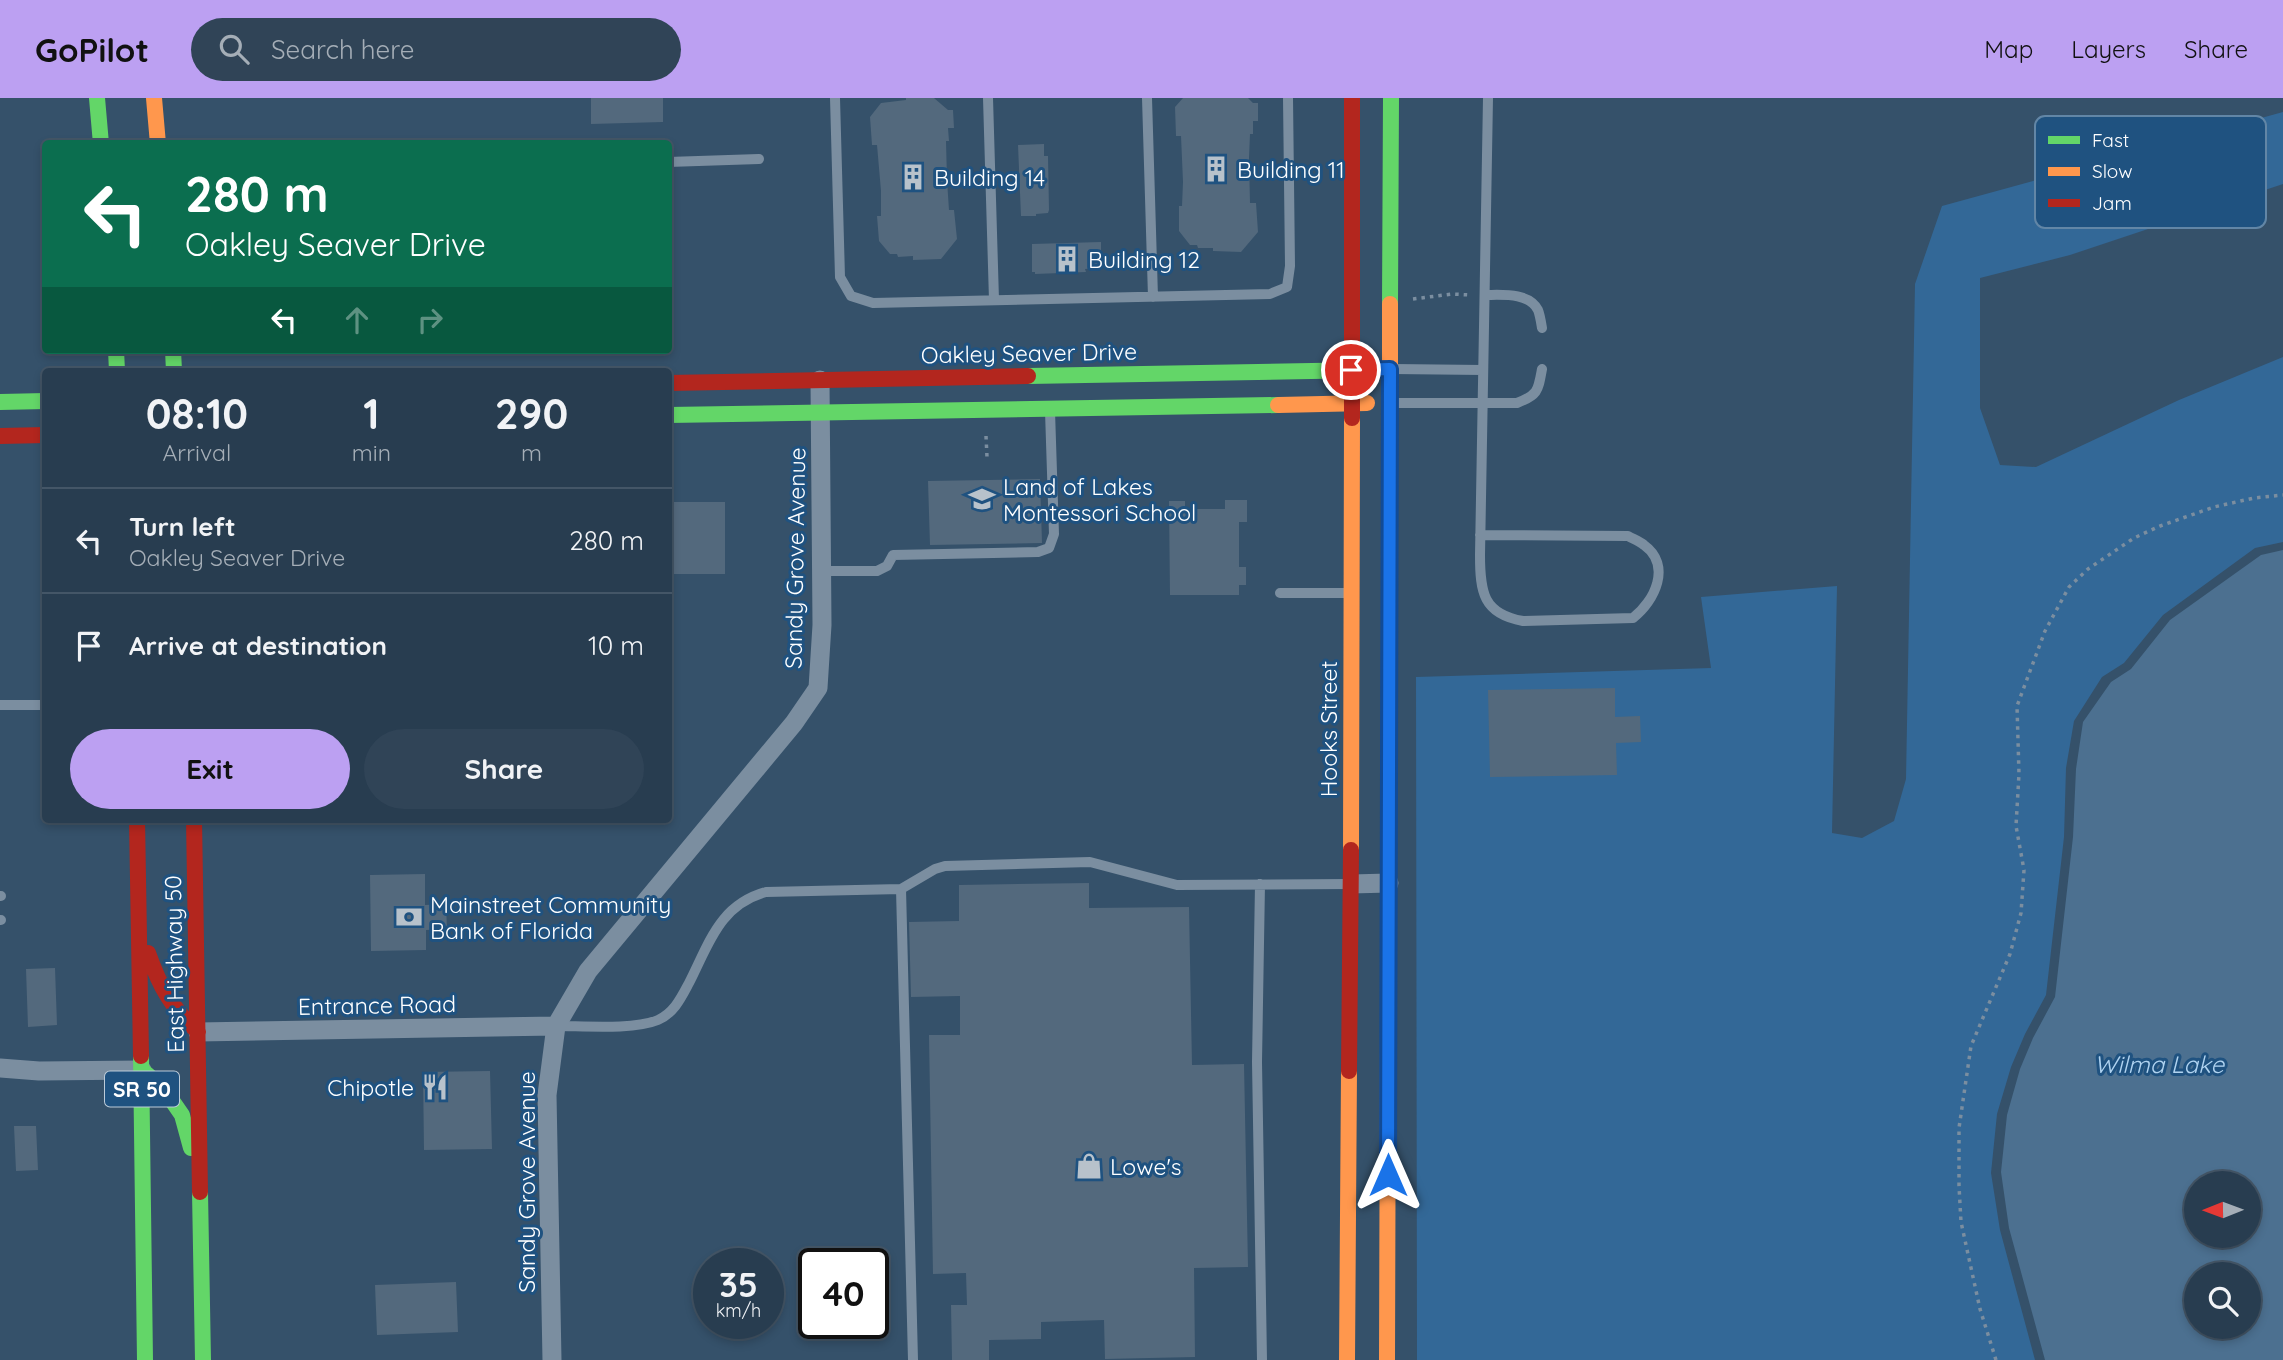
<!DOCTYPE html>
<html lang="en">
<head>
<meta charset="utf-8">
<style>
  :root { --surface:#283d50; --page:#304457; --text:#f1f3f6; --muted:#a5aeb7; --line:#445667; --accent:#bca0f2 }
  body { margin:0; font-family:Quicksand,sans-serif; background:var(--page); color:var(--text); height:100vh; display:flex; flex-direction:column; font-size:26px; white-space:nowrap }
  * { box-sizing:border-box; margin:0 }
  p { font-size:23px; color:var(--muted) }
  .icon { flex:none; width:38px; height:38px; fill:none; stroke:currentColor; stroke-width:2; stroke-linecap:round; stroke-linejoin:round }
  .map { position:relative; flex:1; overflow:hidden }
  .sheet { position:absolute; left:42px; top:270px; width:630px; height:455px; display:flex; flex-direction:column; background:var(--surface); border-radius:7px; box-shadow:0 4px 10px #0003,0 0 0 2px var(--line) }
  .sheet>* { flex:none }
  .top-card { position:absolute; left:42px; top:42px; width:630px; height:214px; border-radius:7px; box-shadow:0 4px 10px #0003,0 0 0 2px var(--line); background:#0b6e4f; color:#fff; overflow:hidden }
  .needle { width:46px; rotate:269deg }
  .controls { position:absolute; left:2184px; top:1073px; display:grid; gap:14px }
  .controls a { display:grid; place-items:center; width:77px; height:77px; border-radius:50%; background:var(--surface); box-shadow:0 4px 10px #0003,0 0 0 2px var(--line); font-size:35px }
  .speed { position:absolute; left:693px; top:1150px; display:flex; gap:14px; font-size:35px; font-weight:700; text-align:center }
  .speed>* { display:grid; place-content:center; width:91px; height:91px; border-radius:50%; background:var(--surface); box-shadow:0 4px 10px #0003,0 0 0 2px var(--line); line-height:1 }
  .speed small { font-size:18px; font-weight:400 }
  .speed .limit { border:4px solid #111; border-radius:10px; background:#fff; color:#111 }
  .pin { position:absolute; display:grid; place-items:center; width:60px; height:60px; color:#fff; margin:-30px; border:4px solid #fff; border-radius:50%; box-shadow:0 2px 7px #0007 }
  .me { position:absolute; width:77px; margin:-38px; rotate:0deg; stroke-linejoin:round; filter:drop-shadow(0 0 5px #0008) }
  .turn { display:flex; align-items:center; gap:24px; height:147px; padding:0 28px; font-size:32px }
  .turn .icon { width:91px; height:91px; stroke-width:2.5 }
  .turn b { display:block; font-size:49px; line-height:60px }
  .lanes { display:flex; align-items:center; height:66px; padding:0 28px; background:#0003; justify-content:center; gap:35px; direction:ltr }
  .lanes .off { opacity:.35 }
  .eta { display:flex; justify-content:space-evenly; align-items:center; height:119px; text-align:center }
  .eta b { font-size:42px; font-weight:700; line-height:49px }
  .action { display:flex; gap:14px; margin-top:auto; padding:14px 28px }
  .action a { flex:1; height:80px; border-radius:42px; background:var(--accent); color:#111; font-size:28px; font-weight:700; line-height:80px; text-align:center }
  .action a+a { background:var(--page); color:var(--text) }
  ul { padding:0; list-style:none }
  li { display:flex; align-items:center; gap:21px; height:105px; padding:0 28px; border-top:2px solid var(--line) }
  li div { flex:1 }
  li b { display:block; font-size:26px }
  li em { font-style:normal }
  header { display:flex; align-items:center; gap:42px; box-sizing:border-box; height:98px; padding:0 35px; background:var(--accent); color:#111 }
  header strong { font-size:33px }
  nav { display:flex; gap:38px; margin-inline-start:auto; font-size:24px }
  .search { width:490px; height:63px; background:var(--page); display:flex; align-items:center; gap:18px; box-sizing:border-box; padding:0 24px; border-radius:38px; color:var(--muted); font-size:26px }
  .map>svg:first-child { display:block }
  .green { fill:#336897 }
  .water { fill:#4c7090; fill-rule:evenodd }
  .building { fill:#53697d }
  .lines { fill:none; stroke-linecap:round; stroke-linejoin:round }
  .path { stroke:#7b8ea0; stroke-width:3.5; stroke-dasharray:3.5 5; stroke-linecap:butt }
  .lane { stroke:#7b8ea0; stroke-width:10 }
  .street { stroke:#7b8ea0; stroke-width:19 }
  .fast { stroke:#63d668; stroke-width:16 }
  .slow { stroke:#ff974d; stroke-width:16 }
  .jam { stroke:#b3261e; stroke-width:16 }
  .route-casing { stroke:#114b97; stroke-width:18 }
  .route { stroke:#1a73e8; stroke-width:12 }
  .labels { text-anchor:middle; dominant-baseline:central; stroke-width:6; stroke-linejoin:round; paint-order:stroke }
  .shield { fill:#1f5280; stroke:#bccbd9; stroke-width:2 }
  .shield-label { font-size:21px; font-weight:bold; fill:#fff }
  .poi-label { font-size:23px; fill:#fff; stroke:#1f5280; text-anchor:start }
  .street-label { font-size:23px; fill:#fff; stroke:#1f5280 }
  .water-label { font-size:24px; font-style:italic; fill:#b0d3f0; stroke:#1f5280 }
  .key { fill:#1f5280; stroke:#6286a6; stroke-width:2 }
  .key-label { font-size:19px; fill:#fff }
</style>
</head>
<body>
<header>
<strong>GoPilot</strong>
<div class="search"><svg class="icon" aria-label="search" viewBox="0 0 24 24"><circle cx="10" cy="10" r="6"/><path d="M15 15l6 6"/></svg>Search here</div>
<nav><a>Map</a><a>Layers</a><a>Share</a></nav>
</header>
<div class="map">
<svg width="2283" height="1262" viewBox="0 0 2283 1262">
  <rect width="100%" height="100%" fill="#35516a"/>
  <!-- green -->
  <path class="green" d="M2283 14V86L2070 157 1980 180V310L2000 367 2036 369 2179 302 2283 259V444L2255 450 2163 517 2124 565 2102 579 2074 623 2066 670 2064 739 2046 897 2025 936 2011 969 1997 1016 1991 1075 2000 1132 2035 1262H1417L1416 579 1711 570 1701 499 1837 488 1832 735 1862 740 1894 723 1906 681 1915 186 1942 108Z"/>
  <!-- water -->
  <path class="water" d="M2283 452V1262H2045L2009 1130 2001 1074 2007 1017 2020 971 2033 940 2055 899 2073 739 2076 671 2083 624 2111 584 2131 571 2170 522 2261 457ZM2196 1085H2249V1138H2196ZM2196 1176H2249V1228H2196Z"/>
  <!-- building -->
  <path class="building" d="M591 0H663V24L591 26Z
    M906 0H934L948 12H953L954 30H948L949 43H946L947 82 949 112H954L957 141 941 161 913 162V158L898 159 897 156H890L879 143 877 118H881V93L877 47H872L870 19 881 5 906 2Z
    M1183 0H1248L1253 5H1258V23H1253V36H1250L1249 60 1250 105H1256L1258 134 1241 154 1213 153V150H1198L1197 147H1190L1179 133V108H1182L1183 84 1181 38H1176L1175 9Z
    M1044 46V58H1048L1049 112 1048 115 1036 116V118H1021L1018 47Z
    M1101 144V170L1085 171 1086 174 1035 176V174H1032V146Z
    M1040 381 1042 445 930 447 928 383Z
    M1225 402H1247V424H1239V469H1246V487H1239V497H1170L1169 403H1185V411H1225Z
    M668 404H725V476H668Z
    M1615 590V619L1640 618 1641 644 1616 645 1617 677 1490 679 1488 592Z
    M425 776V807L446 806 447 831 426 832V852L371 853 370 777Z
    M1089 785V810L1189 809 1192 967 1244 966 1248 1169 1194 1170 1195 1259 1105 1261 1104 1222 1041 1224V1241L989 1242V1262H952L951 1207H967L966 1175 933 1176 929 937H960V898L911 899 909 824 959 823V787Z
    M55 870 57 927 28 929 26 871Z
    M490 973 492 1051 424 1052 423 974Z
    M14 1028H36L38 1072 16 1073Z
    M456 1184 458 1234 377 1237 375 1187Z"/>
  <g class="lines">
    <!-- path -->
    <path class="path" d="M1413 201 1452 196 1470 197
      M986 338 987 359
      M1996 1262 1980 1211 1961 1124 1959 1088V1030L1971 948 2010 856 2021 815 2024 772 2016 728 2019 676 2017 608 2045 533 2069 489 2088 471 2134 440 2160 428 2214 409 2254 400 2283 397"/>
    <!-- lane -->
    <path class="lane" d="M835 0 840 179 851 198 873 205 1270 196 1287 189 1290 168 1288 0
      M988 0 994 202
      M1147 0 1153 199
      M668 64 759 61
      M1485 197C1501 197 1529 194 1538 212 1540 217 1541 224 1542 230
      M1393 271 1483 272
      M1390 305H1517C1538 297 1538 293 1542 271
      M1480 437 1628 438C1633 441 1639 443 1644 447 1672 467 1655 503 1633 520L1523 523C1483 516 1480 494 1480 457L1488 0
      M822 473H877L887 468 893 457 1038 454 1049 450 1054 436 1050 313
      M1280 495H1350
      M0 607H46
      M1260 786 1257 964 1262 1262
      M901 791 913 1262
      M0 798H1
      M0 822H1
      M556 928C584 928 634 932 658 922 674 915 681 900 689 885 709 846 719 807 766 794L901 791 935 771 945 768 1090 764 1177 787 1351 786"/>
    <!-- street -->
    <path class="street" d="M1351 786 1389 785
      M198 934 556 928
      M0 970 39 973 142 972
      M552 1262 547 997 556 928 588 873 794 625 818 590 822 527 820 282"/>
    <!-- fast -->
    <path class="fast" d="M97 0 101 46
      M1390 206 1391 0
      M116 252 117 273
      M173 252 174 273
      M1028 278 1367 272
      M0 304 46 303
      M668 317 1278 307
      M1388 935 1390 469
      M141 958 145 1262
      M142 972 164 991 182 1017 191 1050
      M200 1094 203 1262"/>
    <!-- slow -->
    <path class="slow" d="M154 0 158 46
      M1278 307 1367 305
      M1390 469V206
      M1351 752 1352 320
      M1347 1262 1349 973
      M1387 1262 1388 935"/>
    <!-- jam -->
    <path class="jam" d="M668 285 1028 278
      M1352 320V0
      M0 338 46 337
      M137 721 141 958
      M194 721 200 1094
      M148 855C160 889 171 909 198 934
      M1349 973 1351 752"/>
  </g>
  <g class="lines">
    <!-- route casing -->
    <g class="route-casing">
      <path id="route" d="M1351 272 1390 271 1388 1077"/>
    </g>
    <!-- route -->
    <use href="#route" class="route"/>
  </g>
  <!-- icons -->
  <defs>
    <g id="building-bare" transform="scale(2.1)"><path d="M-4-6H4V6H1V3H-1V6H-4ZM-2.5-4.3h1.7v1.8h-1.7ZM.8-4.3h1.7v1.8H.8ZM-2.5-1h1.7V.8h-1.7ZM.8-1h1.7V.8H.8Z" fill="#b8c2cb" stroke="#1f5280" stroke-width="2.5" paint-order="stroke"/></g>
    <g id="school-bare" transform="scale(2.1)"><path d="M0-5L7-2L0 1L-7-2ZM-4 1L0 2.5L4 1V4Q0 6-4 4Z" fill="#b8c2cb" stroke="#1f5280" stroke-width="2.5" paint-order="stroke"/></g>
    <g id="bank-bare" transform="scale(2.1)"><path d="M-6-4H6V4H-6ZM0-2.3a2.3 2.3 0 1 0 0 4.6a2.3 2.3 0 1 0 0-4.6Z" fill="#b8c2cb" stroke="#1f5280" stroke-width="2.5" paint-order="stroke"/></g>
    <g id="restaurant-bare" transform="scale(2.1)"><path d="M-5-6h1v4h1v-4h1v4h1v-4h1v5L-1.5 .5V6h-2V.5L-5-1ZM5-6V6H3V1.5H1.5Q1.5-4 5-6Z" fill="#b8c2cb" stroke="#1f5280" stroke-width="2.5" paint-order="stroke"/></g>
    <g id="shop-bare" transform="scale(2.1)"><path d="M-5-2.5h2.3a2.7 3.5 0 0 1 5.4 0H5L5.5 6h-11ZM-1.5-2.5h3a1.5 2.3 0 0 0-3 0Z" fill="#b8c2cb" stroke="#1f5280" stroke-width="2.5" paint-order="stroke"/></g>
  </defs>
  <g fill-rule="evenodd">
    <use href="#building-bare" x="1216" y="71"/>
    <use href="#building-bare" x="913" y="79"/>
    <use href="#building-bare" x="1067" y="161"/>
    <use href="#school-bare" x="982" y="401"/>
    <use href="#bank-bare" x="409" y="819"/>
    <use href="#restaurant-bare" x="435" y="989"/>
    <use href="#shop-bare" x="1089" y="1068"/>
  </g>
  <g class="labels">
    <!-- shield labels -->
    <rect class="shield" x="105" y="973.5" width="74" height="35" rx="5"/>
    <g class="shield-label">
      <text x="142" y="991">SR 50</text>
    </g>
    <!-- poi labels -->
    <g class="poi-label">
      <text x="1237" y="71">Building 11</text>
      <text x="934" y="79">Building 14</text>
      <text x="1088" y="161">Building 12</text>
      <text x="1003" y="388">Land of Lakes<tspan x="1003" dy="26">Montessori School</tspan></text>
      <text x="430" y="806">Mainstreet Community<tspan x="430" dy="26">Bank of Florida</tspan></text>
      <text x="414" y="989" text-anchor="end">Chipotle</text>
      <text x="1110" y="1068">Lowe's</text>
    </g>
    <!-- street labels -->
    <g class="street-label">
      <text transform="translate(1029 255) rotate(-1)">Oakley Seaver Drive</text>
      <text transform="translate(795 460) rotate(-89)">Sandy Grove Avenue</text>
      <text transform="translate(1328 631) rotate(-90)">Hooks Street</text>
      <text transform="translate(174 866) rotate(-91)">East Highway 50</text>
      <text transform="translate(377 907) rotate(-1)">Entrance Road</text>
      <text transform="translate(526 1084) rotate(-90)">Sandy Grove Avenue</text>
    </g>
    <!-- water labels -->
    <g class="water-label">
      <text x="2159" y="966">Wilma Lake</text>
    </g>
  </g>
  <!-- legend -->
  <rect x="2035" y="18" width="231" height="112" rx="10" class="key"/>
  <rect x="2048" y="38" width="32" height="8" fill="#63d668"/>
  <rect x="2048" y="69" width="32" height="9" fill="#ff974d"/>
  <rect x="2048" y="101" width="32" height="8" fill="#b3261e"/>
  <g class="key-label">
    <text x="2092" y="49">Fast</text>
    <text x="2092" y="80">Slow</text>
    <text x="2092" y="112">Jam</text>
  </g>
</svg>
<div class="controls">
<a><svg class="needle" viewBox="-14 -14 28 28"><path d="M0-13l5 13h-10z" fill="#e53935"/><path d="M0 13l5-13h-10z" fill="#a5aeb7"/></svg></a>
<a><svg class="icon" aria-label="search" viewBox="0 0 24 24"><circle cx="10" cy="10" r="6"/><path d="M15 15l6 6"/></svg></a>
</div>
<div class="speed"><div>35<small>km/h</small></div><div class="limit">40</div></div>
<div class="pin" style="left:1351px;top:272px;background:#d93025"><svg class="icon" aria-label="arrive" viewBox="0 0 24 24"><path d="M6 21V4h12l-3 4 3 4H6"/></svg></div>
<svg class="me" style="left:1388px;top:1077px" viewBox="-20 -20 40 40"><path d="M0-17L14 15 0 8-14 15z" fill="#1a73e8" stroke="#fff" stroke-width="4"/></svg>
<div class="top-card">
<div class="turn"><svg class="icon" aria-label="left" viewBox="0 0 24 24"><path d="M17 20v-9H6M10 6l-5 5 5 5"/></svg><div><b>280 m</b>Oakley Seaver Drive</div></div>
<div class="lanes"><svg class="icon" aria-label="left" viewBox="0 0 24 24"><path d="M17 20v-9H6M10 6l-5 5 5 5"/></svg><svg class="icon off" aria-label="ahead" viewBox="0 0 24 24"><path d="M12 20V5M6 11l6-6 6 6"/></svg><svg class="icon off" aria-label="right" viewBox="0 0 24 24"><path d="M7 20v-9h11M14 6l5 5-5 5"/></svg></div>
</div>
<section class="sheet">
<div class="eta">
<div><b>08:10</b><p>Arrival</p></div>
<div><b>1</b><p>min</p></div>
<div><b>290</b><p>m</p></div>
</div>
<ul>
<li><svg class="icon" aria-label="left" viewBox="0 0 24 24"><path d="M17 20v-9H6M10 6l-5 5 5 5"/></svg><div><b>Turn left</b><p>Oakley Seaver Drive</p></div><em>280 m</em></li>
<li><svg class="icon" aria-label="arrive" viewBox="0 0 24 24"><path d="M6 21V4h12l-3 4 3 4H6"/></svg><div><b>Arrive at destination</b></div><em>10 m</em></li>
</ul>
<div class="action"><a>Exit</a><a>Share</a></div>
</section>
</div>
</body>
</html>
